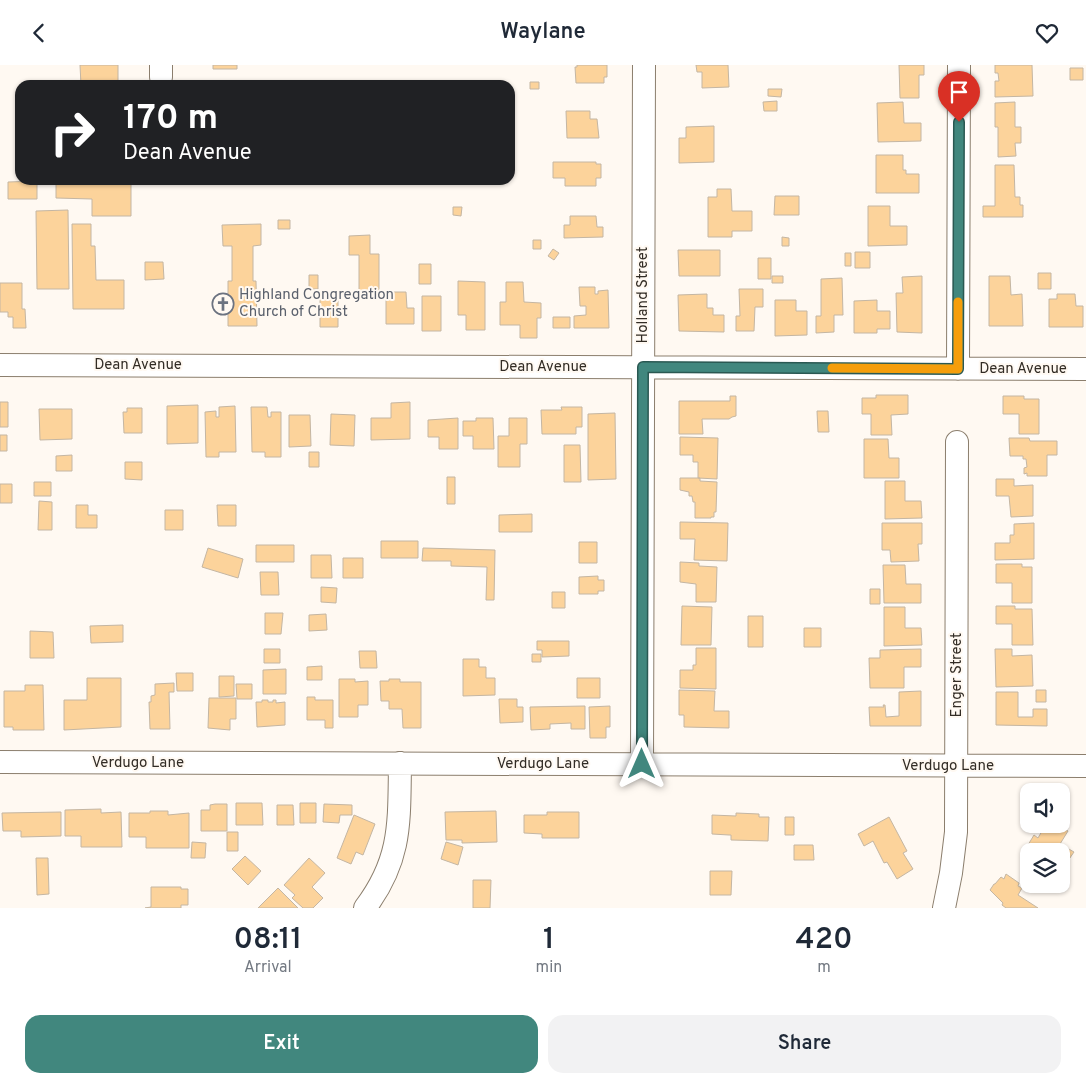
<!DOCTYPE html>
<html lang="en">
<head>
<meta charset="utf-8">
<style>
  :root { --surface:#fff; --page:#f2f2f3; --text:#1f2937; --muted:#747a83; --accent:#41877e }
  body { margin:0; font-family:Overpass,sans-serif; background:var(--page); color:var(--text); height:100vh; display:flex; flex-direction:column; font-size:19px; white-space:nowrap }
  * { box-sizing:border-box; margin:0 }
  p { font-size:16px; color:var(--muted) }
  .icon { flex:none; width:28px; height:28px; fill:none; stroke:currentColor; stroke-width:2; stroke-linecap:round; stroke-linejoin:round }
  .map { position:relative; height:843px; overflow:hidden }
  .side { display:flex; flex-direction:column; background:var(--surface); flex:1 }
  .side>* { flex:none }
  .top-card { position:absolute; left:15px; top:15px; width:500px; height:105px; border-radius:15px; box-shadow:0 1px 4px #0004; background:#202124; color:#fff; overflow:hidden }
  .tools { position:absolute; left:1020px; top:718px; display:grid; gap:10px }
  .tools a { display:grid; place-items:center; width:50px; height:50px; border-radius:10px; background:var(--surface); box-shadow:0 1px 4px #0004; font-size:25px }
  .pin { position:absolute; display:grid; place-items:center; width:42px; height:42px; color:#fff; margin:-51px -21px; border-radius:50% 50% 50% 0; rotate:-45deg; box-shadow:0 0 5px #0007 }
  .pin .icon { rotate:45deg }
  .me { position:absolute; width:55px; margin:-28px; rotate:0deg; stroke-linejoin:round; filter:drop-shadow(0 0 4px #0008) }
  .turn { display:flex; align-items:center; gap:18px; height:105px; padding:0 25px; font-size:22px }
  .turn .icon { width:65px; height:65px; stroke-width:2.5 }
  .turn b { display:block; font-size:35px; line-height:42px }
  .eta { display:flex; justify-content:space-evenly; align-items:center; height:85px; text-align:center }
  .eta b { font-size:30px; font-weight:600; line-height:35px }
  .primary-button { display:flex; gap:10px; margin-top:auto; padding:10px 25px }
  .primary-button a { flex:1; height:58px; border-radius:15px; background:var(--accent); color:#fff; font-size:20px; font-weight:600; line-height:58px; text-align:center }
  .primary-button a+a { background:var(--page); color:var(--text) }
  header { display:flex; justify-content:space-between; align-items:center; height:65px; padding:0 25px; background:var(--surface); font-size:22px; font-weight:600 }
  .map>svg:first-child { display:block }
  .building { fill:#fcd39b; stroke:#c4b6a3 }
  .lines { fill:none; stroke-linecap:round; stroke-linejoin:round }
  .minor-casing { stroke:#8b7e6d; stroke-width:24 }
  .minor { stroke:#fff; stroke-width:22 }
  .route-casing { stroke:#2a5852; stroke-width:12 }
  .route { stroke:#41877e; stroke-width:9 }
  .slow { stroke:#f59e0b; stroke-width:9 }
  .labels { text-anchor:middle; dominant-baseline:central; stroke-width:4; stroke-linejoin:round; paint-order:stroke }
  .worship-label { font-size:15px; fill:#5b616d; stroke:#fff9f2; text-anchor:start }
  .street-label { font-size:15px; fill:#322c25; stroke:#fff9f2 }
</style>
</head>
<body>
<header><svg class="icon" aria-label="back" viewBox="0 0 24 24"><path d="M15 5l-7 7 7 7"/></svg>Waylane<svg class="icon" aria-label="heart" viewBox="0 0 24 24"><path d="M12 20l-8-8c-3-5 5-10 8-4 3-6 11-1 8 4z"/></svg></header>
<div class="map">
<svg width="1086" height="843" viewBox="0 0 1086 843">
  <rect width="100%" height="100%" fill="#fff9f2"/>
  <!-- building -->
  <path class="building" d="M80 0H118V20H81Z
    M213 0H237V4H213Z
    M577 0H607V12H604V18H576L575 2H577Z
    M696 0H728L729 22 702 23V7H697Z
    M899 0H924V10H919V33H900Z
    M995 0H1032L1033 31 995 32V16H999L998 8H995Z
    M1070 3H1083V15H1070Z
    M530 17H539V24H530Z
    M768 24H782L781 32 768 31Z
    M510 26H512V65H510Z
    M777 36V46H764L763 37Z
    M903 37 904 58H921V76L878 77 877 38Z
    M1015 37V62H1021V78H1015L1016 91 998 92V62H995V38Z
    M566 46H590V54H597L599 73H567Z
    M714 61V97L679 98V73H686V62Z
    M876 90H903V105H906V109H919V128H876Z
    M553 97H596V99H601V113H596V121H565V113H553Z
    M995 100H1014L1015 132H1020V140H1023V152H983V141H995Z
    M56 115H131V151H92V134L56 133Z
    M37 116V134H8V117Z
    M717 124H731L732 146H752V166H732V172H708V132H717Z
    M775 131H799V150H774Z
    M868 141H890V161H907V180L868 181Z
    M453 142H462L461 151 453 150Z
    M68 145 69 224H37L36 146Z
    M570 151H596L597 162H603V172L564 173V160H570Z
    M278 155H290V164H278Z
    M72 159H91V181H95L96 215H124V244H73Z
    M261 159V180L253 181V216H256L257 261H228V216H232V181H223L222 160Z
    M370 170V189H379V227H359V190H349V171Z
    M782 172 789 173V181H782Z
    M533 175H541V184H533Z
    M553 184 559 188 554 195 548 191Z
    M678 185H720V211H679Z
    M855 187H870V203H855Z
    M845 188H851V201H845Z
    M758 193H771V214H758Z
    M145 197H163L164 214 145 215Z
    M419 199H431V219H419Z
    M1038 208H1051V224H1038Z
    M309 210H318V224H309Z
    M772 211H783V218H772Z
    M922 211V268L897 267 896 228H903L902 212Z
    M989 211H1010L1011 230 1022 229 1023 261H989Z
    M842 213 843 250H834V267L816 268V251H821V214Z
    M458 216 485 217V265H466V250H458Z
    M506 217H523L524 237 541 238V253H537V273H520V260H500V237H506Z
    M0 218H22V244H25L26 263H13V252H8V247H0Z
    M579 222H595V229H598V226L608 225 609 263H574V251L586 250V241H580Z
    M739 224H763V242H755L754 266H736V251H740Z
    M386 227H406L407 243H414V259H386Z
    M320 228H338V262H320Z
    M707 229V243H713V250H724V267L679 266 678 230Z
    M1057 229H1075L1076 241H1083V262H1049V234H1057Z
    M422 231H441V266H422Z
    M775 235H796V246H807V270L775 271Z
    M877 235V246H890V264H877V268H854V236Z
    M553 252H570V263H553Z
    M876 330H908V349L891 350 892 370H871V349H862V333H876Z
    M730 331H736V351L732 352 729 354H702L703 369H679V336H730Z
    M1003 331H1024V334H1039V369H1019V349H1003Z
    M0 337H8V362H0Z
    M410 337V374L371 375V353H391V338Z
    M198 340V378L167 379V341Z
    M235 341 236 387H219V392H206L205 347 216 346V352H219V342Z
    M251 342H267L268 352H271V347H281V392H265V387H252Z
    M561 342H582V362H576V369H542L541 345H562Z
    M127 343H142V368H124L123 347H127Z
    M39 344H72V374L40 375Z
    M817 346H828L829 367H818Z
    M615 348 616 414 588 415V349Z
    M331 349 355 350 354 381 330 380Z
    M289 350H310L311 381 289 382Z
    M458 353V384H439V372H428V355Z
    M476 353H493L494 384H473V371H463V356H476Z
    M509 353H527V379H520V402H498V371H509Z
    M0 370H7V386H0Z
    M680 372 718 373 717 414 698 413V397H693V390H680Z
    M1009 373H1029L1030 376H1057V390H1047V411H1027V408L1024 409V403L1027 402 1026 394H1023V391H1010Z
    M864 374H888L889 393H899V413H864Z
    M564 380H580L581 417H564Z
    M309 387H319V402H309Z
    M72 390V406H56V391Z
    M125 397H142V415L125 414Z
    M447 412H455V439H447Z
    M680 413H700V416L717 417 716 447H714V452H711V453H695V437H693L692 431H689V427L680 425Z
    M996 414H1014V421L1033 420V451L1011 452 1009 431H996Z
    M885 416H905V436H921L922 453 885 454Z
    M34 417H51V431H34Z
    M0 419H12V438H0Z
    M39 436 52 437V465H38Z
    M76 440H88V450H97V463H76Z
    M217 440H236V461H218Z
    M165 445H183V465H165Z
    M532 449V467H499V450Z
    M680 457 728 458 727 496 694 495 695 474H680Z
    M882 458H922V479H918L919 496 891 497 890 485H882Z
    M1034 458V494L995 495V478H1010V470H1014V459Z
    M381 476H418V493H381Z
    M579 477H597V498H579Z
    M256 480H294V497H256Z
    M208 483 243 494 238 513 202 502Z
    M423 483 495 485 494 535H486L487 502 451 501V496H422Z
    M311 490H331L332 513H311Z
    M343 493H363V513H343Z
    M680 497 699 498V501L717 502 716 537H696V519L680 517Z
    M996 499H1022V502H1032V538H1012V518H996Z
    M883 500H905L906 519H921V538H884Z
    M260 507H278L279 530H261Z
    M598 511V515H604V526H598V529H579V512Z
    M321 522 337 523 336 538 321 537Z
    M870 524H880V539H870Z
    M552 527H565V543H552Z
    M682 541 712 542 711 580H681Z
    M996 541H1015V544H1032L1033 580H1012V559H996Z
    M884 542H905V563H921L922 580 884 581Z
    M265 548H283L281 569H265Z
    M326 549 327 565 309 566V550Z
    M748 551H763V582H748Z
    M123 560V577L91 578 90 561Z
    M804 563H821V582H804Z
    M30 566 53 567 54 593H30Z
    M537 576H569V591L542 592V585H537Z
    M696 583H716V624L680 623V605H693V600H696Z
    M264 584H280V598H264Z
    M921 584V602H904V623H870L869 593H880V585Z
    M995 584H1012V591L1032 590 1033 621 996 622Z
    M359 586H376L377 603H360Z
    M532 589H541V597H532Z
    M463 594H479V602H486V613H495V630L463 631Z
    M322 601V615H307V602Z
    M286 604V629H263V605Z
    M176 608H193V626H177Z
    M219 611H234V631L219 632Z
    M87 613H121V662L64 665V635H87Z
    M577 613H600V633H577Z
    M339 614H355V617L368 616V640H358V652H339Z
    M389 614H400V617H421V663H403L402 644H389V636H381L380 616H389Z
    M174 618V627H169L170 664H150L149 637H151V631L155 630V619Z
    M236 619H252V634H237Z
    M25 620H43L44 665H13V662H4V626H25Z
    M679 625 715 626 714 646H729V663L684 662V650H679Z
    M1036 625H1046V637H1036Z
    M921 626V661H870L869 642H884L883 640H885L886 652 899 651V627Z
    M996 627H1018V652H1033V644H1047V661L996 660Z
    M307 632H315V635H333V663H325V655H307Z
    M209 633H236V654H230V665L208 663Z
    M499 634H517V642H523V657L500 658Z
    M262 635H268V637H273V635H276V638L285 637V660L257 662 256 637H262Z
    M585 641V664H571V658L550 659V664L531 665 530 642Z
    M610 641V662H606V673H590L589 642Z
    M236 738H262L263 760H236Z
    M300 738H316V758H300Z
    M215 739H227V766H201V745H210V740Z
    M324 739 352 740V750H340L339 758 323 757Z
    M277 740H293L294 760H277Z
    M101 744V748L121 747 122 782H81V771H65V745Z
    M150 746H168V750L189 748V783H146V772H129V748H150Z
    M496 746 497 777 462 778V775H446L445 747Z
    M61 747V771L21 772V766H3L2 748Z
    M547 747H579V773H542V769L524 768V750H547Z
    M736 748 759 749V752H769L768 776 731 775V770H729L712 769V750L736 751Z
    M354 750 375 759 363 790 356 787 351 799 337 793Z
    M785 752H794V770H785Z
    M889 752 907 786 903 788 913 804 897 814 887 797 884 798 873 776 864 781 858 769Z
    M1046 759H1056L1068 766 1060 779 1074 787 1065 800 1061 798V786L1029 787 1025 785 1034 770 1038 773Z
    M227 767H238V786H227Z
    M192 777 206 778 205 793H191Z
    M446 777 463 782 458 800 441 794Z
    M794 780H813L814 795H794Z
    M245 791 261 806 248 820 232 804Z
    M36 793H48L49 829 37 830Z
    M309 793 325 808 312 822 323 833 313 843H303L292 833 295 830 284 820Z
    M710 806H732L731 830H710Z
    M1006 809 1019 818 1018 821 1022 823 1018 830 1038 843H1006L1002 840 1003 838 990 825 994 819H995L1001 812 1004 814Z
    M473 815H491L490 843H473Z
    M151 822H181V824H188V840H181V843H145L151 842Z
    M278 823 298 843H258Z"/>
  <g class="lines">
    <!-- minor casing -->
    <g class="minor-casing">
      <path id="minor" d="M161 0V12
        M0 300 1086 304
        M958 304 959 0
        M0 697 1086 701
        M642 699 644 0
        M365 843C402 794 399 757 400 698
        M944 843 951 808 956 767 957 377"/>
    </g>
    <!-- minor -->
    <use href="#minor" class="minor"/>
  </g>
  <g class="lines">
    <!-- route casing -->
    <g class="route-casing">
      <path id="route" d="M642 699 643 302 958 304 959 57"/>
    </g>
    <!-- route -->
    <use href="#route" class="route"/>
    <!-- slow -->
    <path class="slow" d="M832 303 958 304V237"/>
  </g>
  <!-- icons -->
  <defs>
    <g id="church-ring" transform="scale(1.125)"><circle r="9.5" fill="#fff9f2" stroke="#6b7280" stroke-width="1.5"/><path d="M-1.2-6h2.4v3.5h3.3v2.4h-3.3V6h-2.4V-.1h-3.3v-2.4h3.3Z" fill="#6b7280"/></g>
  </defs>
  <g fill-rule="evenodd">
    <use href="#church-ring" x="223" y="239"/>
  </g>
  <g class="labels">
    <!-- worship labels -->
    <g class="worship-label">
      <text x="239" y="230">Highland Congregation<tspan x="239" dy="17">Church of Christ</tspan></text>
    </g>
    <!-- street labels -->
    <g class="street-label">
      <text transform="translate(643 230) rotate(-90)">Holland Street</text>
      <text x="138" y="300">Dean Avenue</text>
      <text x="543" y="302">Dean Avenue</text>
      <text x="1023" y="304">Dean Avenue</text>
      <text transform="translate(957 610) rotate(-90)">Enger Street</text>
      <text x="138" y="698">Verdugo Lane</text>
      <text x="543" y="699">Verdugo Lane</text>
      <text x="948" y="701">Verdugo Lane</text>
    </g>
  </g>
</svg>
<div class="tools">
<a><svg class="icon" aria-label="sound" viewBox="0 0 24 24"><path d="M4 9h4l5-4v14l-5-4H4zM17 9q2 3 0 6"/></svg></a>
<a><svg class="icon" aria-label="layers" viewBox="0 0 24 24"><path d="M12 4l9 5-9 5-9-5zM3 14l9 5 9-5"/></svg></a>
</div>
<div class="pin" style="left:959px;top:57px;background:#d93025"><svg class="icon" aria-label="arrive" viewBox="0 0 24 24"><path d="M6 21V4h12l-3 4 3 4H6"/></svg></div>
<svg class="me" style="left:642px;top:699px" viewBox="-20 -20 40 40"><path d="M0-17L14 15 0 8-14 15z" fill="#41877e" stroke="#fff" stroke-width="4"/></svg>
<div class="top-card">
<div class="turn"><svg class="icon" aria-label="right" viewBox="0 0 24 24"><path d="M7 20v-9h11M14 6l5 5-5 5"/></svg><div><b>170 m</b>Dean Avenue</div></div>
</div>
</div>
<section class="side">
<div class="eta">
<div><b>08:11</b><p>Arrival</p></div>
<div><b>1</b><p>min</p></div>
<div><b>420</b><p>m</p></div>
</div>
<div class="primary-button"><a>Exit</a><a>Share</a></div>
</section>
</body>
</html>
